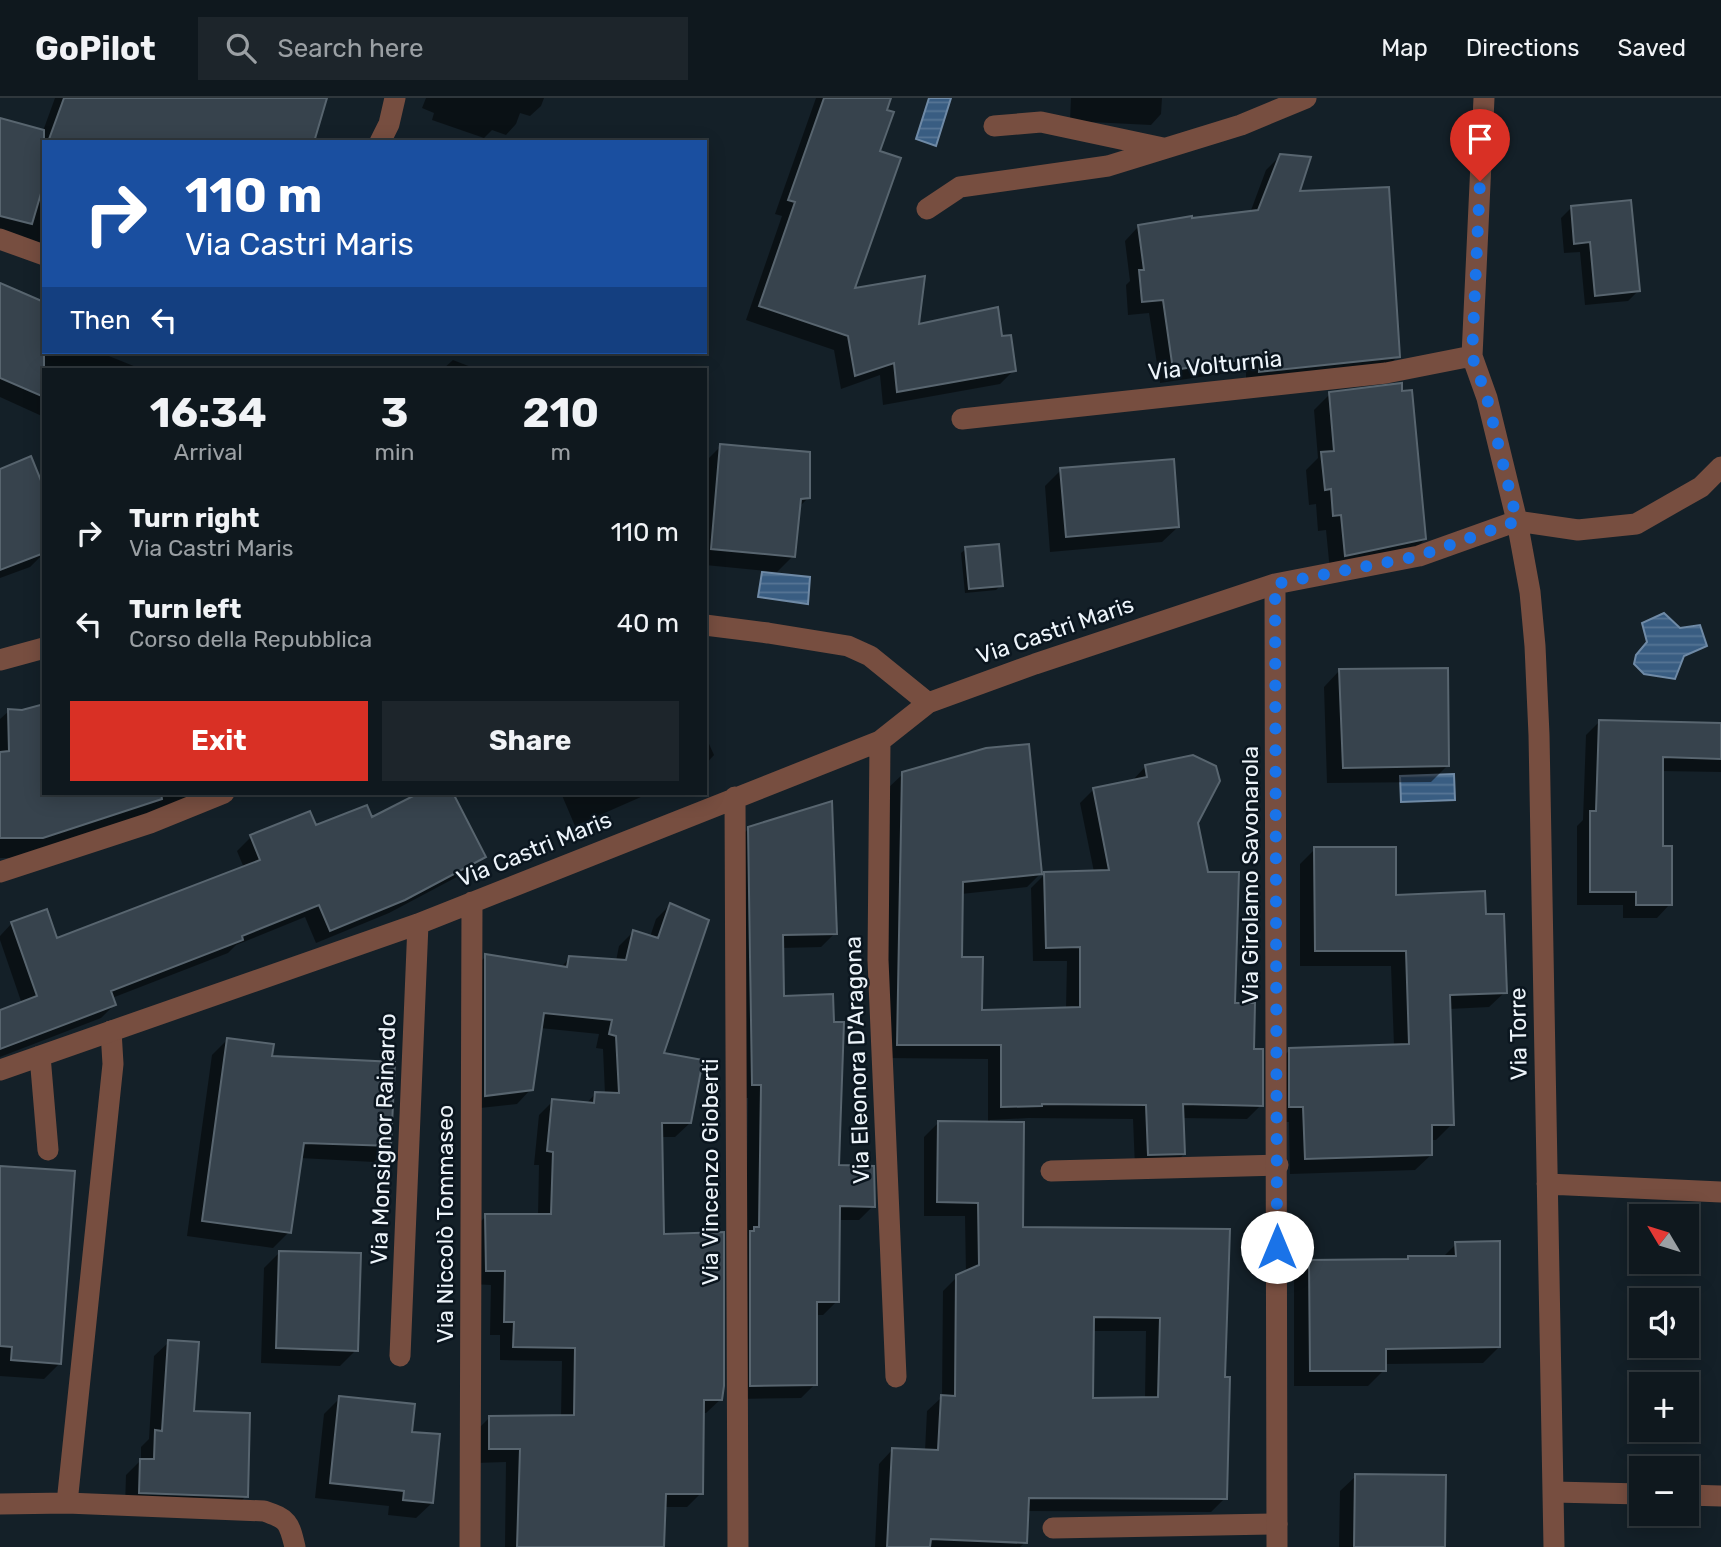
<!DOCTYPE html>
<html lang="en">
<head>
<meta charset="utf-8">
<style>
  :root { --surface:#0f181e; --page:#1d252b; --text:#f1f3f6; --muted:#9ba0a4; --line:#2f373c; --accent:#d93025 }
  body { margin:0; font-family:Rubik,sans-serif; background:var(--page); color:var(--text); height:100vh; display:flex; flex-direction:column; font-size:26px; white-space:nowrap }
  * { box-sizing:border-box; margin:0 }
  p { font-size:23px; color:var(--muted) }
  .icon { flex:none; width:38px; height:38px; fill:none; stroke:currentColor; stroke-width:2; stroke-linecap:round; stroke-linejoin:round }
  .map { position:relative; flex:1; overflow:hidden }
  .side { position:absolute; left:42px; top:270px; width:665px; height:427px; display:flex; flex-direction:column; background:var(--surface); border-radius:0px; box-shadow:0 4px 18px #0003,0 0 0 2px var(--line) }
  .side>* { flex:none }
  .top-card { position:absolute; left:42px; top:42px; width:665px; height:214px; border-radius:0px; box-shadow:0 4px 18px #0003,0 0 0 2px var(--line); background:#1a4fa0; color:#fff; overflow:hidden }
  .needle { width:46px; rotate:308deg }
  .buttons { position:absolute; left:1629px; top:1106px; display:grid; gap:14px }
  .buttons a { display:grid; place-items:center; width:70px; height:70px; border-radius:0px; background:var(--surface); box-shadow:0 4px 18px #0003,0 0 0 2px var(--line); font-size:35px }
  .pin { position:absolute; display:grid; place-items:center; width:60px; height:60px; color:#fff; margin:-72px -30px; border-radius:50% 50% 50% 0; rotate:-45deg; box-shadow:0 0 7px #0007 }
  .pin .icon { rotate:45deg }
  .me { position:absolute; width:77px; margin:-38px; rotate:0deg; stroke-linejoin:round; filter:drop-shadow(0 0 5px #0008) }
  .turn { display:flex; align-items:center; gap:24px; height:147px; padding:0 28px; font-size:32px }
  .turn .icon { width:91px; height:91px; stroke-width:2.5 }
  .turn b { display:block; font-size:49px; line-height:60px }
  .then { display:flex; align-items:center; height:66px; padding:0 28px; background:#0003; gap:14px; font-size:26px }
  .eta { display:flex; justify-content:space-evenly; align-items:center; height:119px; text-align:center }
  .eta b { font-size:42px; font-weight:700; line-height:49px }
  .primary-button { display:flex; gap:14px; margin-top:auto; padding:14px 28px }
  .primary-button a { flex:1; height:80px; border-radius:0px; background:var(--accent); color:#fff; font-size:28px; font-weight:700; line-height:80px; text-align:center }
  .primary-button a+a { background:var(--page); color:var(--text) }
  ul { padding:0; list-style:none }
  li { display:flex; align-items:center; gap:21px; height:91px; padding:0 28px }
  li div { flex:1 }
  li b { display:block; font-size:26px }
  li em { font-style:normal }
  header { display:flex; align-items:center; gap:42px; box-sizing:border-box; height:98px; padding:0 35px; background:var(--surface); border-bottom:2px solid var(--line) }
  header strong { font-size:33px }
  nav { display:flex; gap:38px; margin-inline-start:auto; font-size:24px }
  .search { width:490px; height:63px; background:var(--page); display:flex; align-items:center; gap:18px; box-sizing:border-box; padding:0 24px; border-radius:0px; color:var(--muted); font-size:26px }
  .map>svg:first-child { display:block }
  .water { fill:url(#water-rules); stroke:#6f8aa6; stroke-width:2 }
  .shadow { fill:#0007; fill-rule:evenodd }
  .building { fill:#37434d; stroke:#58656f; stroke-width:2; fill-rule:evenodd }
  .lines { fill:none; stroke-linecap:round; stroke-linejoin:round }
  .lane { stroke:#774e40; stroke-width:21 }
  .street { stroke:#774e40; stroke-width:21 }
  .route { stroke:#1a73e8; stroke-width:12; stroke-dasharray:0 21.6 }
  .labels { text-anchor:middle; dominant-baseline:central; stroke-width:5; stroke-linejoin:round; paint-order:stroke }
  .street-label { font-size:23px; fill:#edf4fa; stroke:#0b161f }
</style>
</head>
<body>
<header>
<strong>GoPilot</strong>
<div class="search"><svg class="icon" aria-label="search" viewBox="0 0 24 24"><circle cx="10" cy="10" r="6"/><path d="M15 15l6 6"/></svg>Search here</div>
<nav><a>Map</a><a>Directions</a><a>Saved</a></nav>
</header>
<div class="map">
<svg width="1721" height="1449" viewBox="0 0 1721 1449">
  <defs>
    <pattern id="water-rules" width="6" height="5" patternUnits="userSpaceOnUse" patternTransform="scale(1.75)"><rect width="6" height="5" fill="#395d82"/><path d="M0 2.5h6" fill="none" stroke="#567595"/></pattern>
  </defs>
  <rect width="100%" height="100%" fill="#142028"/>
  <!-- water -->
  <path class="water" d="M929 0H951L936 48 916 41Z
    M762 474 810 479 808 506 758 499Z
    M1664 515 1680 530 1700 527 1707 548 1684 558 1675 581 1644 576 1634 566 1636 557 1647 544 1642 525Z
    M1454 676 1455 702 1401 704 1400 678Z"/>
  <!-- shadow -->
  <path class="shadow" d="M55 0H155L182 44H44V150L0 138V21L43 33Z
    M426 0H544L541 8 530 18 520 15 516 26 506 37 492 32 484 40 432 22 434 15 422 10Z
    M816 0H890L885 13 853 192 917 228 1014 272 1000 286 883 307 880 277 841 291 834 252 746 222 782 118 775 116Z
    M1071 0H1162L1161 16 1151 27 1070 23Z
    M1280 58 1297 95 1398 258 1384 272 1246 287V272L1160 285 1149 215 1128 217 1126 187 1130 183 1125 143 1138 129 1250 115 1266 72Z
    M1572 109 1638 193 1628 203 1585 207 1580 154 1564 155 1561 120Z
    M0 187 44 254H99L141 271H44V319L0 299Z
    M453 262 476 271H443Z
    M1330 296 1425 441 1409 457 1330 473 1326 432 1318 433 1316 406 1309 407 1306 372 1318 360 1314 312Z
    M721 348 808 400 798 410 793 458 777 474 705 467V364Z
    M1061 372 1178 429 1162 444 1050 454 1045 388Z
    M0 373 44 447V455L30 469 0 480Z
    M966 451 1001 487 996 492 965 495 961 455Z
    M1339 573 1447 668 1431 684 1327 685 1324 589Z
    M9 613 22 614 44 695H214L21 760H0V621Z
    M1599 624 1721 627V674L1661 673V750L1670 806 1657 820H1623V807H1577V728L1583 722 1586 637Z
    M705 637 714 657 705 667Z
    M1145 669 1196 724 1233 907 1252 953 1261 1007 1247 1021 1182 1020 1184 1056 1170 1070H1135L1133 1021 1028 1020 990 1022V1025L1021 1131 1228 1133 1223 1281 1225 1400 1211 1414 1027 1413 1025 1444 1020 1449H875L879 1366 892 1352 925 1353 927 1313 942 1299 943 1193 957 1179 966 1175 965 1118H924V1039L938 1025H988V961L884 960 888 690 903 676 1041 775 1027 789 961 796 960 861 980 913 1066 911 1067 863H1033L1031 790 1045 776 1094 774 1080 705 1094 691 1132 683ZM1092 1233H1146L1145 1301H1092Z
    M423 695H451L483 759 470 772 389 815 316 845 305 819 236 847 228 855 112 900 114 907 101 920 0 959V914L22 906 0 842V838L12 825 56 842 244 770 237 753 251 739 309 715 315 730 371 722Z
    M561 695H650L575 728Z
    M749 730 835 835 821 849 781 850 782 899 837 1069 873 1108 859 1122H838L837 1203 823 1217H816L815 1286 801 1300 737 1301 746 1140 748 1000H739L735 745Z
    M1315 751 1394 799 1485 818 1505 894 1489 909 1449 911 1452 1026 1436 1042H1430L1431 1057 1415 1072 1290 1076 1289 1024H1274V967L1290 952 1394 948 1391 868H1300V766Z
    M670 807 662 957 690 1025 675 1039H661L662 1138 721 1301 706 1315H702L701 1395 687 1409H664L662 1449H505L506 1364 475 1365V1334L489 1320 561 1319 562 1263 500 1262V1237H490L491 1187 472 1186V1132L486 1118 538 1117 539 1067H534L539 1017 553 1003 586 1006 595 996H605L603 951 596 950 599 936 540 930 531 991 517 1006 471 1011 472 872 486 858 560 870 570 860 616 863 619 848 633 834 650 839 656 821Z
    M228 941 270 960 390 1048 374 1064 300 1060 289 1134 273 1150 187 1138 212 957Z
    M0 1070 59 1266 44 1281 0 1278Z
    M1456 1146 1499 1249 1483 1265 1384 1266V1272L1368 1288H1294V1179L1310 1163H1406L1442 1160Z
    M280 1154 356 1252 340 1268 261 1265 264 1170Z
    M169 1244 193 1315 246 1398 231 1413 125 1409 126 1377 141 1362V1349L149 1341 154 1258Z
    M340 1300 410 1335 432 1405 416 1420 388 1417 389 1408 315 1400 324 1316Z
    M1356 1378 1443 1449H1339L1340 1393Z"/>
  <!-- building -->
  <path class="building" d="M64 0H327L314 44H48Z
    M824 0H891L887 12 894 14 880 53 901 60 855 190 925 178 919 226 998 209 1002 238 1011 237 1016 273 897 294 894 265 855 278 848 238 759 208 795 104 788 102Z
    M0 20 44 32V85L32 126 0 118Z
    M1280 56 1311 59 1300 93 1389 89 1400 259 1259 274 1260 259 1173 272 1163 202 1142 204 1139 172H1144L1138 127 1192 118V120L1258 112Z
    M1631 102 1640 193 1595 198 1590 144 1574 146 1571 108Z
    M0 185 44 204V299L0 280Z
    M1402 285V293L1412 292 1426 441 1345 458 1341 417 1333 418 1331 391 1325 392 1321 354 1334 353 1329 294Z
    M720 346 810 354V400L801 401 795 459 711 451Z
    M31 358 44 390V455L0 472V371Z
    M1174 361 1179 429 1066 439 1060 370Z
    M999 446 1003 488 969 491 965 449Z
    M1448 570 1449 668 1343 670 1339 571Z
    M44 606V695H161L162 701 43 740H0V654L9 653 8 611 22 612Z
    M1599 622 1721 625V661L1663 659V748H1672V807H1636V794H1590V713H1596Z
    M1029 646 1042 776 963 784 962 859H983L982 912 1080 909V849L1046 850 1044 774 1109 772 1093 690 1147 679 1145 667 1193 657 1216 668 1220 683 1198 725 1208 774H1239L1235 905H1255L1254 951H1263V1008L1183 1006 1185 1056 1148 1057 1146 1007 1042 1006V1008L1001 1009V947H897L902 674 986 650Z
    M419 695H453L486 759 405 802 330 833 319 807 242 838 243 842 111 893 116 907 0 951V912L37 898 11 824 47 811 57 840 260 762 250 737 310 713 316 727 367 707 372 719Z
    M832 703 837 836 783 837 784 898 833 896 834 924H844L839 1067 874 1068 875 1109 840 1108 839 1204H817V1287L750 1288V1133H754V1129H759L761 987H752L748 729Z
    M1314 749H1396V797L1485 793 1486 816H1504L1507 895 1450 897 1454 1027H1432V1057L1305 1061 1303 1009H1289V950L1409 946 1406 853H1315Z
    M670 805 709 822 664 955 703 962 691 1025H662L664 1136 724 1134V1288L722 1302H704L703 1396H666L664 1449H517L520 1351H489V1318L574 1317 575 1250 513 1249 514 1224H504L505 1173H486L485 1116H551L553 1054 547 1053 552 1001 594 1005 595 994 619 995 616 938 609 936 612 922 544 915 533 992 485 998V856L567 869 569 858 626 862 633 832 658 840Z
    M227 940 274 946 272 958 395 964 391 1048 304 1045 291 1135 202 1123Z
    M938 1023 1024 1024 1023 1129 1230 1131 1225 1279H1230L1227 1401 1029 1400 1027 1445 931 1441 930 1449H887L892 1350 938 1352 941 1297 955 1298 956 1177 979 1167 978 1105 937 1104ZM1094 1219 1160 1220 1158 1299 1093 1300Z
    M0 1068 75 1073 61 1266 11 1262 12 1249 0 1248Z
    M1500 1143V1249L1386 1251V1273H1310L1309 1162 1408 1161V1158H1456L1455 1144Z
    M279 1153 361 1155 358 1253 276 1250Z
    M168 1242 199 1244 194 1313 250 1315 248 1399 139 1395 140 1361H154L155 1332 162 1333Z
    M339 1298 415 1306 412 1334 440 1336 433 1405 403 1402 404 1393 330 1385Z
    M1355 1376 1446 1377 1445 1449H1354Z"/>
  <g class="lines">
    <!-- lane -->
    <path class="lane" d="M1051 1073 1278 1067
      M67 1405 113 966 111 933
      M0 1406 67 1405 264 1413C288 1421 289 1424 295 1449
      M1053 1430 1277 1426"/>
    <!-- street -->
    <path class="street" d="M1484 0 1472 258 1487 300 1517 423 1530 494 1535 548 1539 637 1554 1449
      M994 28 1041 24 1163 50
      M380 44 389 26 395 0
      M927 111 960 89 1108 68 1241 27 1306 0
      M0 141 44 157
      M962 321 1386 275 1472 258
      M1275 486 1277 1449
      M705 527 768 535 848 548 870 558 928 605
      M0 562 44 550
      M880 643 878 862 896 1279
      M735 699 738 1449
      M0 774 150 725 224 695
      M40 958 48 1052
      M0 972 418 826 880 643 928 605 1035 566 1275 486 1419 458 1517 423 1578 432 1636 426 1701 389 1721 369
      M1547 1086 1721 1094
      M400 1258 418 826
      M1553 1394 1642 1396
      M1687 1397 1721 1398
      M470 1449 472 804"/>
  </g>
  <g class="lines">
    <!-- route -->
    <path class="route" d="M1277 1149 1275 486 1419 458 1517 423 1487 300 1472 258 1480 83"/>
  </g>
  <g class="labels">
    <!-- street labels -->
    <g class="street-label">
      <text transform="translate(1215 267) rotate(-6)">Via Volturnia</text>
      <text transform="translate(1055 532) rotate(-19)">Via Castri Maris</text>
      <text transform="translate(534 751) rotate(-22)">Via Castri Maris</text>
      <text transform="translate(1250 777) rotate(-90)">Via Girolamo Savonarola</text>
      <text transform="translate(1518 936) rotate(-91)">Via Torre</text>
      <text transform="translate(857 962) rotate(-92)">Via Eleonora D'Aragona</text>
      <text transform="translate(383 1041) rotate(-88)">Via Monsignor Rainardo</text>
      <text transform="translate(710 1074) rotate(-90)">Via Vincenzo Gioberti</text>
      <text transform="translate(445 1126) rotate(-90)">Via Niccolò Tommaseo</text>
    </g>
  </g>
</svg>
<div class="buttons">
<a><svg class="needle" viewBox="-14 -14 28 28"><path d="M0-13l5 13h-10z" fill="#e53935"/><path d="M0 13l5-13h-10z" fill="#9ba0a4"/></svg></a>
<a><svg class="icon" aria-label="sound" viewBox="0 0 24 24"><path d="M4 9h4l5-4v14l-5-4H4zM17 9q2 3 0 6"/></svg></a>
<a>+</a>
<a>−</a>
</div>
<div class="pin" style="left:1480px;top:83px;background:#d93025"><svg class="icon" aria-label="arrive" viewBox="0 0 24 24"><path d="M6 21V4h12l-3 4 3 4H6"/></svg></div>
<svg class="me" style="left:1277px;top:1149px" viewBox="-20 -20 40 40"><circle r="19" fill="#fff"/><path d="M0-13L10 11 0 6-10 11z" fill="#1a73e8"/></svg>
<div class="top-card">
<div class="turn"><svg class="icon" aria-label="right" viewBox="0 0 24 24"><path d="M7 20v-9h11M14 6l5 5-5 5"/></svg><div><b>110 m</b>Via Castri Maris</div></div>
<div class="then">Then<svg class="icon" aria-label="left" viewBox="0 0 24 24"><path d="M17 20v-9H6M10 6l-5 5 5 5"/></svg></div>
</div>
<section class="side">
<div class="eta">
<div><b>16:34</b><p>Arrival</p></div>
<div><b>3</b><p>min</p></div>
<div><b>210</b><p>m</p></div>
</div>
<ul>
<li><svg class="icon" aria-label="right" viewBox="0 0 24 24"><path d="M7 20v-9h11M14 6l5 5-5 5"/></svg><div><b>Turn right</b><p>Via Castri Maris</p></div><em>110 m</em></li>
<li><svg class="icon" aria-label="left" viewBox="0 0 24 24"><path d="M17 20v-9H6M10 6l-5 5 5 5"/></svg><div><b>Turn left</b><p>Corso della Repubblica</p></div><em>40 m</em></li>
</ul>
<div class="primary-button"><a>Exit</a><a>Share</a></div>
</section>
</div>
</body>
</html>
